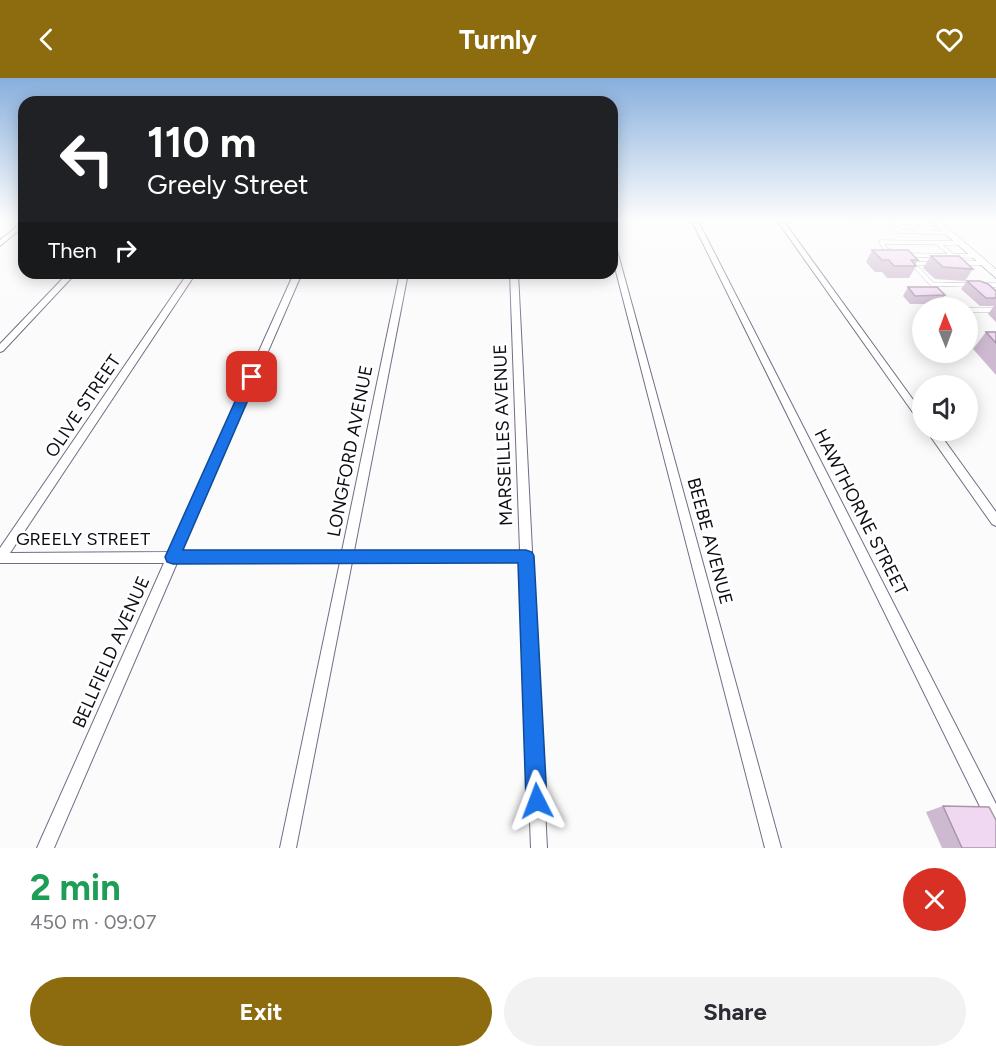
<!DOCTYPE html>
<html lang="en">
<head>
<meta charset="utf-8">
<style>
  :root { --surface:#fff; --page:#f2f2f3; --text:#2b2b33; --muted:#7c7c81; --accent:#8d6c0f }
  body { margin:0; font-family:Figtree,sans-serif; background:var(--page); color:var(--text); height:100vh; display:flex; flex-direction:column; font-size:22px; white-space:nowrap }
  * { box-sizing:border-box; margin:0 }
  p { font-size:20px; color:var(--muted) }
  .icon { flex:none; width:33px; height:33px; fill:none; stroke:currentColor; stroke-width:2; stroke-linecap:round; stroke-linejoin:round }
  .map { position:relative; height:770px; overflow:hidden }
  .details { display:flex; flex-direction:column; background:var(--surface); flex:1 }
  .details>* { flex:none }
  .top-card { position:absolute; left:18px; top:18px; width:600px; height:183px; border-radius:18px; box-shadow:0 3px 15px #0003; background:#202124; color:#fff; overflow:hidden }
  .needle { width:39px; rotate:359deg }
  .tools { position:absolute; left:912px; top:219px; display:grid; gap:12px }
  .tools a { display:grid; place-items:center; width:66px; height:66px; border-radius:50%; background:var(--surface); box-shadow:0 3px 15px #0003; font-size:30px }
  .pin { position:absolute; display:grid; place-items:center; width:51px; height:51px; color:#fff; margin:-26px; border-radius:12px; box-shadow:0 3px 9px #0006 }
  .me { position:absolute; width:66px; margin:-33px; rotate:357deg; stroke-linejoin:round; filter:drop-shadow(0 0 4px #0008) }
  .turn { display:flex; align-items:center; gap:21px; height:126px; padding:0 30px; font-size:27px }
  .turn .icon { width:78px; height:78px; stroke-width:2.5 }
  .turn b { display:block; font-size:42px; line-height:51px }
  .then { display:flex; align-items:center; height:57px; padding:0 30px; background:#0003; gap:12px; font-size:22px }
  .round { display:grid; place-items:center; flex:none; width:63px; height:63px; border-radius:32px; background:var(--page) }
  .summary { display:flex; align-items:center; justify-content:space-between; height:102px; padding:0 30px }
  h1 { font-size:36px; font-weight:700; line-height:45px; color:#1e9e55 }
  .primary-button { display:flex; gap:12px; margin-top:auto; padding:12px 30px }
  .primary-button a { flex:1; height:69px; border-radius:36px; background:var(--accent); color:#fff; font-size:24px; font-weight:700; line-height:69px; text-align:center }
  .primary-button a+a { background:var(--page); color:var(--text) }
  header { display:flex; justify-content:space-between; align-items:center; height:78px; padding:0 30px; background:var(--accent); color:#fff; font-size:27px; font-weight:700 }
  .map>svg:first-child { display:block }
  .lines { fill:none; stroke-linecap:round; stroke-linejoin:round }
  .lane-casing { stroke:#776b86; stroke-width:4.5 }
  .street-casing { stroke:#776b86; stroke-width:2 }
  .secondary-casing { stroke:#776b86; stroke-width:1 }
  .lane { stroke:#fff; stroke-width:4 }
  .street { fill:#fff; fill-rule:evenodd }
  .secondary { fill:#fff; fill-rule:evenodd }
  .wall { fill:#cebad0 }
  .building { fill:#f0d8f2; stroke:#a897a9; stroke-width:1.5 }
  .route { fill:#1a73e8; stroke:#114b97; stroke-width:1.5 }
  .labels { text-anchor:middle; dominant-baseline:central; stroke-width:5; stroke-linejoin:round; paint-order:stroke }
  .street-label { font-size:18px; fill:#0f0b15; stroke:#fff }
</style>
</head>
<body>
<header><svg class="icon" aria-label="back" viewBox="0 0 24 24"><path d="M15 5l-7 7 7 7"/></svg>Turnly<svg class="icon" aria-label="heart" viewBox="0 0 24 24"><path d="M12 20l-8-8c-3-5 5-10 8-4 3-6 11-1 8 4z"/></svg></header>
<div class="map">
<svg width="996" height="770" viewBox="0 0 996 770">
  <rect width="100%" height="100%" fill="#fbfbfb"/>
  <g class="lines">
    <!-- lane casing -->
    <g class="lane-casing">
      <path id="lane" d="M846 141 870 142
        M887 141 899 153 949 155
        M907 141 921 154
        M939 166 953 178
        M893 174 886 172 881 164 961 165
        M908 177 975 178
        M933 185 913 186 932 206 969 207
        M960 185H983
        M984 207H996
        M968 232H996"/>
    </g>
    <!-- street casing -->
    <g class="street-casing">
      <path id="street" d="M691 141H697L996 726V751L990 749Z
        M776 141H782L922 334V344L919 343Z
        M24 143V148L0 168V162Z
        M612 163 615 165 781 770H765L612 178Z
        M68 195H76L3 273 0 274V266Z
        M188 195H196L10 475 169 474 294 195H302L181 474 342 473 400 195H408L354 473H520L510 195H518L547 770H531L520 483 352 484 296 770H280L340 484 177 485 54 770H37L164 485H0V470Z
        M926 352H937L996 434V448L992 446Z"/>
    </g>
    <!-- secondary casing -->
    <g class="secondary-casing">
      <path id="secondary" d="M928 141H938L996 191V200Z"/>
    </g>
    <!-- lane -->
    <use href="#lane" class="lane"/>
    <!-- street -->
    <use href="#street" class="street"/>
    <!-- secondary -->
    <use href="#secondary" class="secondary"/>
  </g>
  <!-- wall -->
  <path class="wall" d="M872 172 918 182 915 187 916 188 909 200H887L882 194H875L866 184Z
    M931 178 973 191 965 203 935 201 923 190Z
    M967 203 996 213V244L988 236 994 228H980L961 211Z
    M908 209 945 217 940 226H910L903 218Z
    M986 254H996V297L973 271Z
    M943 728 996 770H942L926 734Z"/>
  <!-- building -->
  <path class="building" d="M872 172H908L918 182H911L916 188H894L889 182H882Z
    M931 178H959L973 191 943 189Z
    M967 203H980L988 206 996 213V220H986Z
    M908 209H937L945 217 915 218Z
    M986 254H996V265Z
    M943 728 989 729 996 742V770H962Z"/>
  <!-- sky -->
  <linearGradient id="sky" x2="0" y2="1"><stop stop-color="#87afdd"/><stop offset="0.57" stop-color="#fdfdfd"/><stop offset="1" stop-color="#fdfdfd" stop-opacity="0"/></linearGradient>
  <rect width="996" height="249" fill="url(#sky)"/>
  <!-- route -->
  <path class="route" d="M252 295 258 299 183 472H526L532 474 534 478 547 723 544 730 537 733 529 730 526 723 518 485 173 486 167 484 165 479 246 299Z"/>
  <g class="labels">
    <!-- street labels -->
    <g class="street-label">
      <text transform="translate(83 328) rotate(-56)">OLIVE STREET</text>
      <text transform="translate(503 357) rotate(-92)">MARSEILLES AVENUE</text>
      <text transform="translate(350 373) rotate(-79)">LONGFORD AVENUE</text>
      <text transform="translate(861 434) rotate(63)">HAWTHORNE STREET</text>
      <text x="83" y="461">GREELY STREET</text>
      <text transform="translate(710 463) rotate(75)">BEEBE AVENUE</text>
      <text transform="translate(111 574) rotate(-66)">BELLFIELD AVENUE</text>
    </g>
  </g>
</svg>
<div class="tools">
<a><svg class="needle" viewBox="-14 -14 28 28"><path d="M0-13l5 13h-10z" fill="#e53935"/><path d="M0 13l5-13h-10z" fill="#7c7c81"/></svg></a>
<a><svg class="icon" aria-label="sound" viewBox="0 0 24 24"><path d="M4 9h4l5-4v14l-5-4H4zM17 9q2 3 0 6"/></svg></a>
</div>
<div class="pin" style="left:252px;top:299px;background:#d93025"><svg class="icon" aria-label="arrive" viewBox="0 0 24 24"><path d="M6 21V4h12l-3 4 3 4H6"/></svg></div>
<svg class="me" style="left:537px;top:723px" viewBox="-20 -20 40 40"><path d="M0-17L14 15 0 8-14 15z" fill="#1a73e8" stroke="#fff" stroke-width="4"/></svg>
<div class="top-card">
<div class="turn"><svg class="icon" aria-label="left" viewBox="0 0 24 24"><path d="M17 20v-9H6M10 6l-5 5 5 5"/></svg><div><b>110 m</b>Greely Street</div></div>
<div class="then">Then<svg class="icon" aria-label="right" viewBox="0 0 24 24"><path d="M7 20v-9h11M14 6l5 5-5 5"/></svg></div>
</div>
</div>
<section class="details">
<div class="summary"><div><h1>2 min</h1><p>450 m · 09:07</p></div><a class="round" style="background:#d93025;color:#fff"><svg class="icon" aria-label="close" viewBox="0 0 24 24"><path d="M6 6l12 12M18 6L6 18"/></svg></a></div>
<div class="primary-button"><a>Exit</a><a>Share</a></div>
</section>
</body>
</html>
